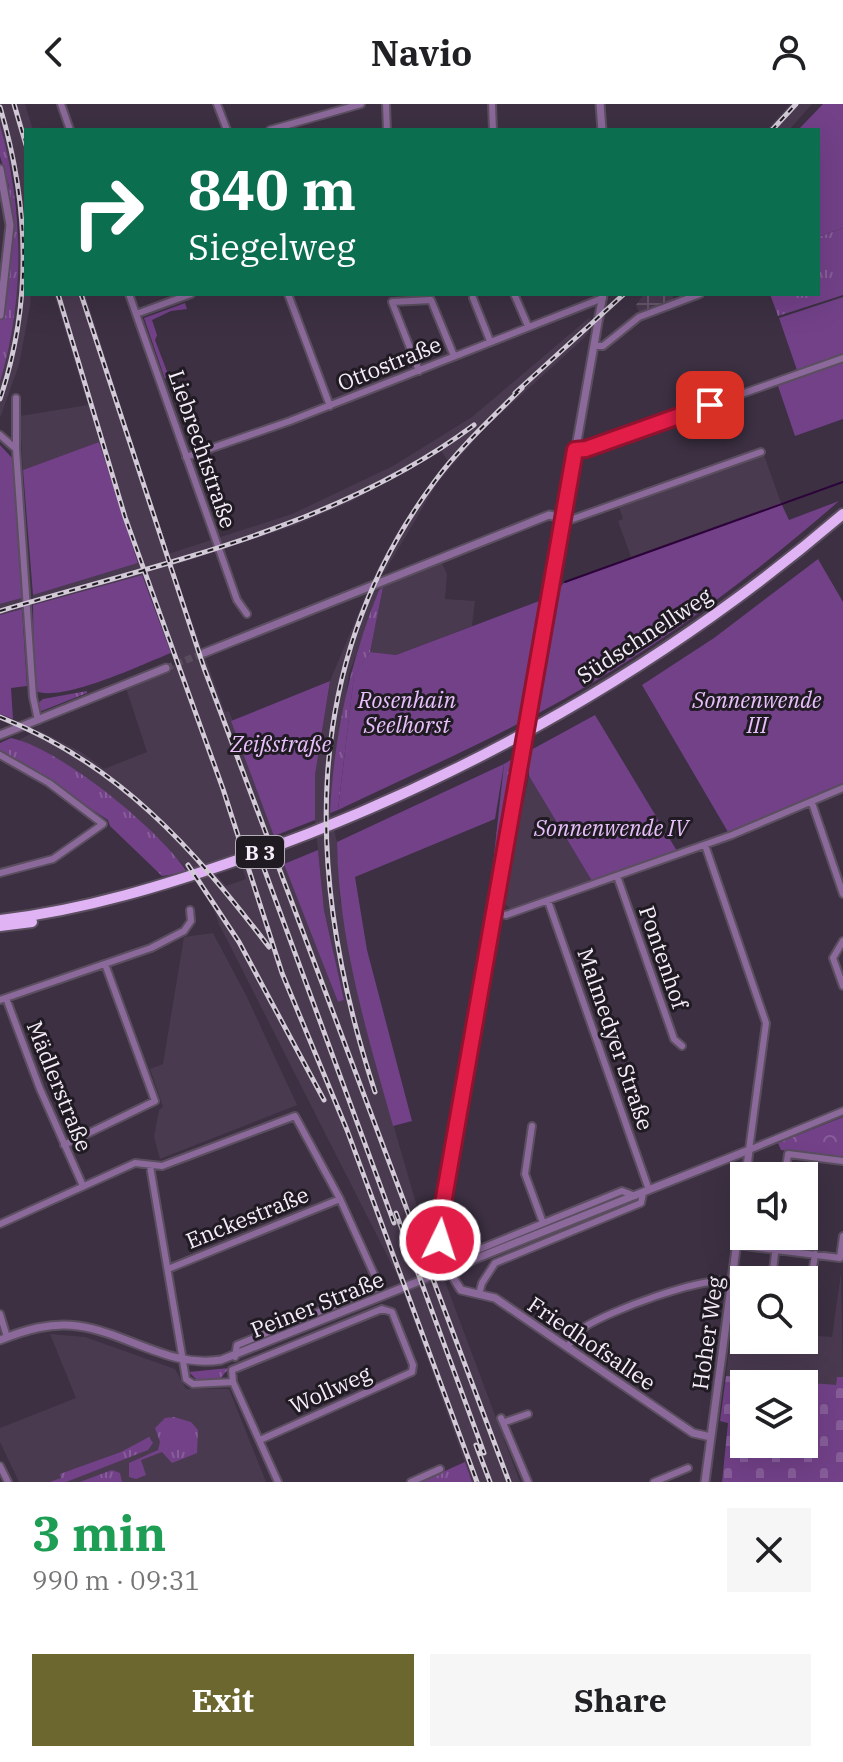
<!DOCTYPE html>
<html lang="en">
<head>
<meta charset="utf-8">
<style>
  :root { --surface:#fff; --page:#f6f6f6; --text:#202124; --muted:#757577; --accent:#6b672f }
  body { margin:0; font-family:"IBM Plex Serif",serif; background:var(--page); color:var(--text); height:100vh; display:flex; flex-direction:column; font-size:30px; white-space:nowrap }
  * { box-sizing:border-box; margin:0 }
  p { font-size:26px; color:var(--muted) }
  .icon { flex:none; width:44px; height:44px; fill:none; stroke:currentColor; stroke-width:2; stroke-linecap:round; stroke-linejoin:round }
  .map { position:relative; height:1378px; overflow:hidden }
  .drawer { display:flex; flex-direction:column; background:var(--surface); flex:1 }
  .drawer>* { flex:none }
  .top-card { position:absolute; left:24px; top:24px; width:796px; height:168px; border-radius:0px; box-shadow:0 8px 32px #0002; background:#0b6e4f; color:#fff; overflow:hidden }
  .buttons { position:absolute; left:730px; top:1058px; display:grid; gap:16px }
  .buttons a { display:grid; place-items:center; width:88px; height:88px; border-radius:0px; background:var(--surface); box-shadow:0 8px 32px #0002; font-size:40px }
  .pin { position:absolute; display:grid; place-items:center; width:68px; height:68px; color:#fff; margin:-34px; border-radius:16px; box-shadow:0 4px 12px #0006 }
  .me { position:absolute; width:88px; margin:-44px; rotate:4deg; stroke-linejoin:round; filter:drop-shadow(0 0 6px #0008) }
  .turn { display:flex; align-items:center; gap:28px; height:168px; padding:0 32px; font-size:36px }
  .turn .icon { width:104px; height:104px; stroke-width:2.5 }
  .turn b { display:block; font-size:56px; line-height:68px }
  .round { display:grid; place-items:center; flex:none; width:84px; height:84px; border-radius:0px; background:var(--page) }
  .summary { display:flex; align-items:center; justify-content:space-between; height:136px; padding:0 32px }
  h1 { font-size:48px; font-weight:700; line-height:60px; color:#1e9e55 }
  .button { display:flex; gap:16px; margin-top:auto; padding:16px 32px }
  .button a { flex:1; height:92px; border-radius:0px; background:var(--accent); color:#fff; font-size:32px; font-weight:700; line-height:92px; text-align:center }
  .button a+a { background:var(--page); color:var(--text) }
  header { display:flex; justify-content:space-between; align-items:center; height:104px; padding:0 32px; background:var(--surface); font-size:36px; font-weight:700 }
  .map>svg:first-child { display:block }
  .built { fill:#4a3a50; fill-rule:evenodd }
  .industrial { fill:url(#industrial-grid) }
  .grass { fill:url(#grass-tufts) }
  .cemetery { fill:url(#cemetery-stones); fill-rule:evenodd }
  .park { fill:url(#park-crowns) }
  .garden { fill:#724188 }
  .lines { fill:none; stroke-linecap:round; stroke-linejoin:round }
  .stream { stroke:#2c043a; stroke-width:2 }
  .tertiary-tunnel { stroke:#584c5d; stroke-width:7; stroke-dasharray:7 3.5; stroke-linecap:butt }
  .minor-casing { stroke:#5a4e5f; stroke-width:10 }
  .tertiary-casing { stroke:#5a4e5f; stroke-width:11 }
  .trunk-casing { stroke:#5a4e5f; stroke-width:14 }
  .minor { stroke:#8b699a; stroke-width:6 }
  .tertiary { stroke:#8b699a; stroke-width:7 }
  .trunk { stroke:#e0b4f4; stroke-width:10 }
  .rail-casing { stroke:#d2cad7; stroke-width:5 }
  .rail { stroke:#201b23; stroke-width:2; stroke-dasharray:6; stroke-linecap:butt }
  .tertiary-bridge-casing { stroke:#5a4e5f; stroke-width:11; stroke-linecap:butt }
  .tertiary-bridge { stroke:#8b699a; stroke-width:7 }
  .route-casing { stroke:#92132f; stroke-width:20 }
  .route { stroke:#e11d48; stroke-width:14 }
  .labels { text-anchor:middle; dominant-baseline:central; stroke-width:6; stroke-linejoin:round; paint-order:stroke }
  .shield { fill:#201b23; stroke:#b5aeb9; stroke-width:2 }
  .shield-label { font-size:20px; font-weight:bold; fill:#f5edf9 }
  .street-label { font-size:22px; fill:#f5edf9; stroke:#201b23 }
  .park-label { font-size:22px; font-style:italic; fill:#e9c0fc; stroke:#201b23 }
</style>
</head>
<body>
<header><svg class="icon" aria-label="back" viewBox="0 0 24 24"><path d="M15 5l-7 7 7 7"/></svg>Navio<svg class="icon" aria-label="person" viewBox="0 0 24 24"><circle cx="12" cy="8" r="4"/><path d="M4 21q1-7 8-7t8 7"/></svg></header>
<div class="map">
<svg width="843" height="1378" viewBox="0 0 843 1378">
  <defs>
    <pattern id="industrial-grid" width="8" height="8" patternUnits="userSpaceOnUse" patternTransform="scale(2)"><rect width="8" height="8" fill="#4a3a50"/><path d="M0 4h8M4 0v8" fill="none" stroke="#65576a"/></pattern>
    <pattern id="grass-tufts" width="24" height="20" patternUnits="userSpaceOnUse" patternTransform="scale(2)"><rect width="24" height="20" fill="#724188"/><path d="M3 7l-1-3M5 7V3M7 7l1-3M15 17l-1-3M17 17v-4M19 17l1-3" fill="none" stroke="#875d9a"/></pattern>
    <pattern id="cemetery-stones" width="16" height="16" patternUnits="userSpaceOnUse" patternTransform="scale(2)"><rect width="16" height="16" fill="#724188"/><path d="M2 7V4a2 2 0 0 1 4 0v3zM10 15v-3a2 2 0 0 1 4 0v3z" fill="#875d9a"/></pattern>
    <pattern id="park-crowns" width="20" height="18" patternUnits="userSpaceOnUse" patternTransform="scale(2)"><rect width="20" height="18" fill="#724188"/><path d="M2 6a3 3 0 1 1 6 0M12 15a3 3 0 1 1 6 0" fill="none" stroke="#875d9a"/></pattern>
  </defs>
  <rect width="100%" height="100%" fill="#3c3042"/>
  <!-- built -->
  <path class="built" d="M0 0H25L33 26H26V190H31L30 202 19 261 0 314V278L15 204 19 124 16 86 0 21Z
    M790 0H812L789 26H767Z
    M54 190H85L168 450 292 410 393 362 472 313 590 213 589 228 584 234 483 326 438 378 385 467 375 470 400 423 448 357 441 347 352 397 296 421 172 462 225 608 229 607 338 898 344 896 324 806 315 716V671L330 577 366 491 379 486 349 570 330 709 337 738 340 796 378 968 418 1106 432 1103 431 1140 520 1378H472L398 1173 219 820 208 788 160 736 110 692 19 636 38 626 81 648 104 665 147 648 125 581 176 560 142 471 33 501V491L138 459 99 338 23 366 20 312 88 301ZM239 753 246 775 226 782 209 762Z
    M764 351 781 399 631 453 618 417 623 415 619 403Z
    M442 459 447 470 445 495 475 497 472 522 396 551 370 548 383 483Z
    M22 494V505L0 511V500Z
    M529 672 592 777 511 805 502 798Z
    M213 829 247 893 297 1001 160 1055 154 1033 159 1006 163 1003 150 965 163 960 184 833Z
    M841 1169 843 1273H837L836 1282 726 1272 732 1224 744 1225V1236H804V1231L832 1233Z
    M50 1230 85 1233 175 1265 186 1285H229L266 1378H19L0 1338V1324L76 1294Z"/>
  <!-- industrial -->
  <path class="industrial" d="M644 190H672L674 196 639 208 636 201Z"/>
  <!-- grass -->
  <path class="grass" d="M0 21C24 106 25 193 0 278V211L9 102V82L0 52Z
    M843 124V191L778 212 770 190H818V133Z
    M383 483 370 548 354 572 338 706 330 709C334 631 350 558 379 486Z
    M87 587V589L39 608 37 600 43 595Z
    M11 634C60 644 161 727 187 768L162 772 110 722 108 716 0 646V639Z
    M514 654 490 796 489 797 504 660Z
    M229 1264 220 1275 198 1277 189 1268Z
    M174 1313 191 1318 198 1326 197 1349 172 1359 162 1348 141 1356 146 1371 136 1375 129 1373V1359L158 1346 160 1338 155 1324 165 1314Z
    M149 1333 153 1339 148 1346 66 1378H50L61 1374 60 1370 121 1348Z
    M465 1358 472 1378H420Z
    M112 1366 120 1369 122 1378H80Z"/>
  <!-- cemetery -->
  <path class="cemetery" d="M726 1272 836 1281 837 1273H843V1378H722L728 1319 720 1317ZM744 1280H804V1340H744Z"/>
  <!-- park -->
  <path class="park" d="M843 1013V1055L781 1046 778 1039Z"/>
  <!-- garden -->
  <path class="garden" d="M823 0H843V124L818 133V26H798Z
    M843 193V252L798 269 779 214Z
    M185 199 187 205 171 207 152 216 157 231 155 236 168 270 165 275 144 214Z
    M843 258V315L795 332 778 282Z
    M99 338 138 459 33 491 23 366Z
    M0 341 13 355 22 494 0 500Z
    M839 397C746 478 645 553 535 611 471 645 403 675 338 706L354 571 370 548 396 551 550 493 564 479 781 399 789 416Z
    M818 455 843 498V679L728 728 642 581 714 534Z
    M142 471 171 549C145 559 58 601 34 586L33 501Z
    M22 505 27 582 11 584 13 615 0 610V511Z
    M330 577 315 671V716L274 732 231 617Z
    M595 611 677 747 592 777 529 672V647Z
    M504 660 495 715 355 773 367 846 412 1017 393 1022C367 930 338 834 337 738Z
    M318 746 324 806 344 896 338 898 284 760Z"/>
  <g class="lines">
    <!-- stream -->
    <path class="stream" d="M565 478 843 378"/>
    <!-- tertiary-tunnel -->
    <path class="tertiary-tunnel" d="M166 564 204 549"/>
    <!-- minor casing -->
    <g class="minor-casing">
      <path id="minor" d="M61 0 70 26
        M217 0 227 26
        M386 0 387 26
        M492 0 493 26
        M270 26 361 0
        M129 190 237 496 247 510
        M288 190 330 302
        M515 192 528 222
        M473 194 490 237
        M136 210 191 190
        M594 242H603L639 213 700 190
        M419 267 392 198 431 196 454 252
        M16 294V345L33 593 38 616
        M0 331 16 345
        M575 346 586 345 843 254
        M186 353 290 317 603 194
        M563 414 570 416 761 348
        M0 651 49 679 103 720 53 755 0 769
        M812 699 843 790
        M705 741 766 919 749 1046
        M617 772 674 935 682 942
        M548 797 649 1086
        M494 808 506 811 732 731 843 684
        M843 837 833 854 843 882
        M6 894 40 985 83 1082
        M0 896 151 844 184 827 191 817 190 806
        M532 1022 525 1070 543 1119
        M64 1041 155 997 105 860
        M749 1046 843 1007
        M150 1062 186 1275 193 1280 233 1278
        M785 1072 788 1050 843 1057
        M0 1120 135 1059 162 1062 295 1012 340 1095 378 1179 375 1185 237 1241 235 1253
        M737 1141 840 1154 843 1132
        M448 1158 622 1087 635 1092
        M168 1165 340 1095
        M772 1176 777 1132
        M479 1190 482 1179 495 1159 641 1099 643 1089
        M804 1207H807L815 1150
        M0 1210 7 1233
        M567 1243C572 1237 577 1229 583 1224 609 1207 702 1172 732 1177
        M501 1314 528 1378
        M505 1318 528 1310
        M260 1336 412 1268 413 1261 392 1208 382 1205 232 1266 233 1278 278 1378
        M0 1362 8 1378
        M411 1378 440 1365
        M654 1378 688 1364"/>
    </g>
    <!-- tertiary casing -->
    <g class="tertiary-casing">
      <path id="tertiary" d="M600 0 602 26
        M0 65 10 121 0 211
        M204 549 549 411 563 414
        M527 621 603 190
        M0 631 166 564
        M746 1072 749 1046
        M447 1157 440 1136V1117L524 643
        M454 1175 461 1186 495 1194 693 1329 711 1333
        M0 1236C25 1226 51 1218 78 1222 128 1229 168 1264 221 1256L749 1046
        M705 1378 744 1085"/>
    </g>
    <!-- trunk casing -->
    <g class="trunk-casing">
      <path id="trunk" d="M0 816C85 806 166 781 246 753 464 676 668 560 843 410
        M0 822 32 818"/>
    </g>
    <!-- minor -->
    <use href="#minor" class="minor"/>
    <!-- tertiary -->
    <use href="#tertiary" class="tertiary"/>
    <!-- trunk -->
    <use href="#trunk" class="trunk"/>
    <!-- rail casing -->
    <g class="rail-casing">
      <path id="rail" d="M14 0 26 41
        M0 3C29 100 33 197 0 295
        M772 26 796 0
        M58 190 125 413 223 685 282 869 347 1026 477 1378
        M81 190 204 564 509 1378
        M515 289 624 190
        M0 507C161 459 336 424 474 321
        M0 613C119 660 193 744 269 843
        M255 740 394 1119
        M188 761 239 838 324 996
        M375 988C306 777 297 563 435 377 460 343 492 314 522 284
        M396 1109 484 1349
        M476 1341 490 1378"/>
    </g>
    <!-- rail -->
    <use href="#rail" class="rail"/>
    <!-- tertiary-bridge casing -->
    <g class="tertiary-bridge-casing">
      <path id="tertiary-bridge" d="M524 643 527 621
        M447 1157 454 1175"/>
    </g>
    <!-- tertiary-bridge -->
    <use href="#tertiary-bridge" class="tertiary-bridge"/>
  </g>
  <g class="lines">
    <!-- route casing -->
    <g class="route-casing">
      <path id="route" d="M440 1136V1117L575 346 586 345 710 301"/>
    </g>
    <!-- route -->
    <use href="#route" class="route"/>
  </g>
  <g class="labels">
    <!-- shield labels -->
    <rect class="shield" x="236" y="732" width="48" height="32" rx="6"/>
    <g class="shield-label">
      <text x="260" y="748">B 3</text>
    </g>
    <!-- street labels -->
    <g class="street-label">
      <text transform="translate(389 259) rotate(-22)">Ottostraße</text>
      <text transform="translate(203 345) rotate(71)">Liebrechtstraße</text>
      <text transform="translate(644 531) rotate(-33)">Südschnellweg</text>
      <text transform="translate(664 853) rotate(71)">Pontenhof</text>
      <text transform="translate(616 935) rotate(71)">Malmedyer Straße</text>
      <text transform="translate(60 982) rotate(68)">Mädlerstraße</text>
      <text transform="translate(247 1113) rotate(-22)">Enckestraße</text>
      <text transform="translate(317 1200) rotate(-22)">Peiner Straße</text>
      <text transform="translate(707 1229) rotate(-82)">Hoher Weg</text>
      <text transform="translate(592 1239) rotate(34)">Friedhofsallee</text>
      <text transform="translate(330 1285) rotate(-24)">Wollweg</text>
    </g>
    <!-- park labels -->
    <g class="park-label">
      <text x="407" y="595">Rosenhain<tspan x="407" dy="25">Seelhorst</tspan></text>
      <text x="757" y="595">Sonnenwende<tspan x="757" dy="25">III</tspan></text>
      <text x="281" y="639">Zeißstraße</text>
      <text x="611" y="723">Sonnenwende IV</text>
    </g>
  </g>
</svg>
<div class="buttons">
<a><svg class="icon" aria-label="sound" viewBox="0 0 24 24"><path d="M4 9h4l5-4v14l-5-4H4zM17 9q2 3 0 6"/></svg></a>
<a><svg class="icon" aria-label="search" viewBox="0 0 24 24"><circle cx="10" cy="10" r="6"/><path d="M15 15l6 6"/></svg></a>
<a><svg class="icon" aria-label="layers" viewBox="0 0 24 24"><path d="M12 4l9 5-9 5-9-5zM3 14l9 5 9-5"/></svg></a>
</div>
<div class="pin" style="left:710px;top:301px;background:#d93025"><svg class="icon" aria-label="arrive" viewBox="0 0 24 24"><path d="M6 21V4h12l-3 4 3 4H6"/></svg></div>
<svg class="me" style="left:440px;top:1136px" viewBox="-20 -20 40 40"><circle r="17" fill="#e11d48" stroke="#fff" stroke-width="3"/><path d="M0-11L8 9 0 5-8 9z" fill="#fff"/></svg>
<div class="top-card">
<div class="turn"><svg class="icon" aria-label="right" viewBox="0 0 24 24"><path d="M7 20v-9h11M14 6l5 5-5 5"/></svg><div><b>840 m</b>Siegelweg</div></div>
</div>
</div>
<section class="drawer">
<div class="summary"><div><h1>3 min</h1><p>990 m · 09:31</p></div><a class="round"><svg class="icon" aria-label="close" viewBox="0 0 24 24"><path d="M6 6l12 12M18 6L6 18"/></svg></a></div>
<div class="button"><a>Exit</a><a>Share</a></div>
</section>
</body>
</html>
